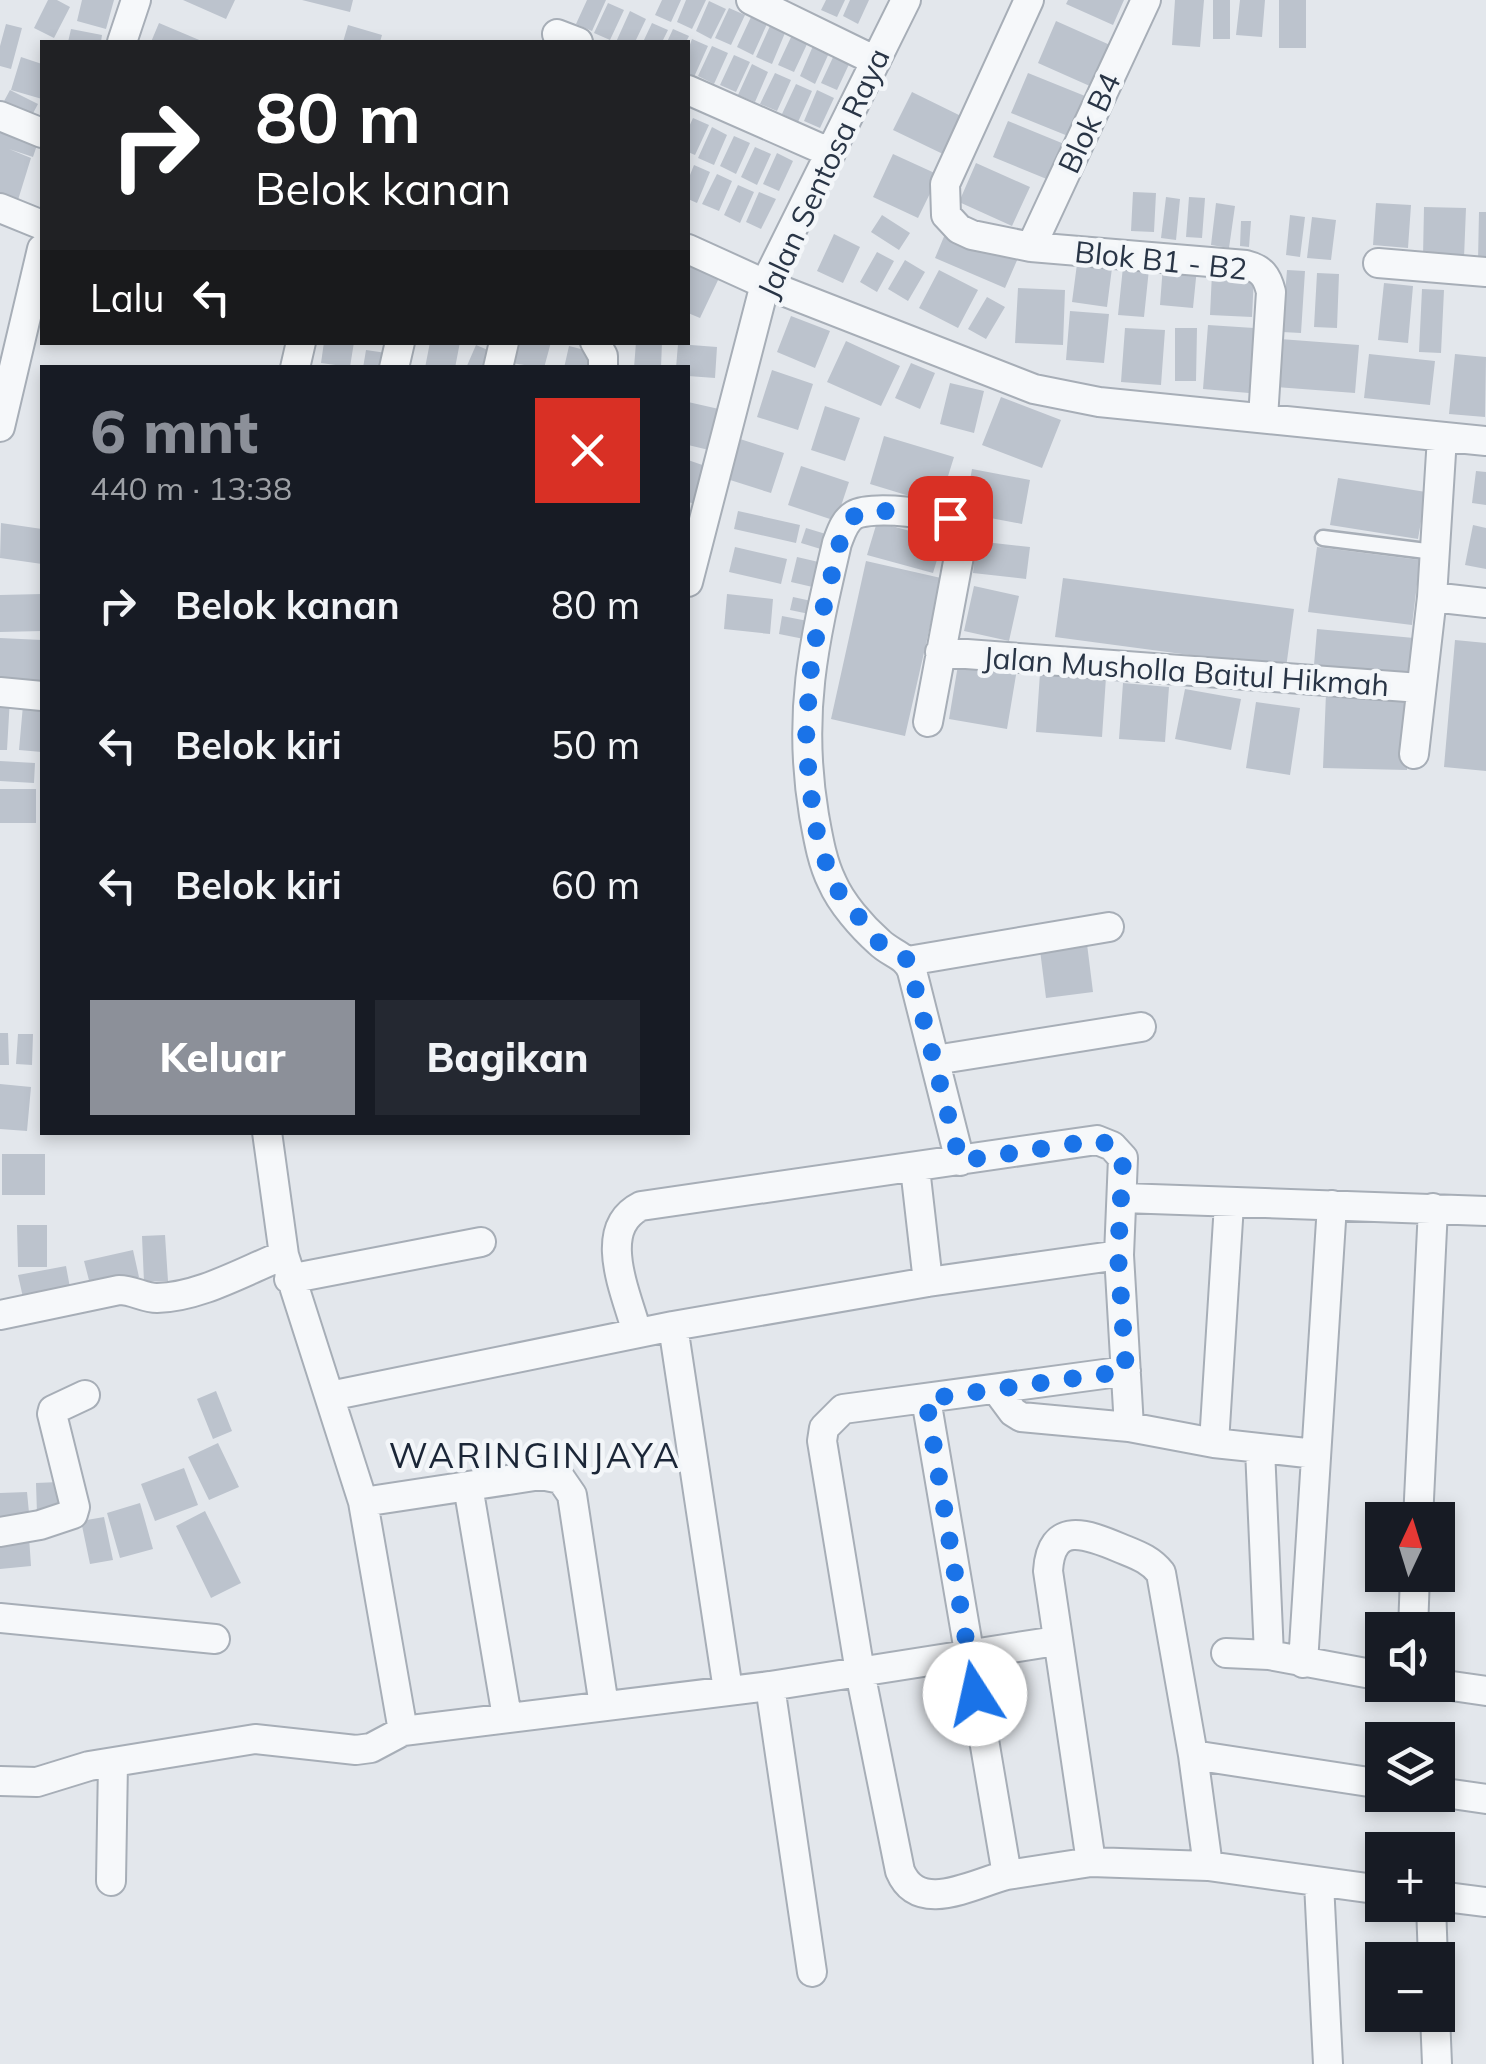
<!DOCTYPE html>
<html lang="id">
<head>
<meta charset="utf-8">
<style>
  :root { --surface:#171b24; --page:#242831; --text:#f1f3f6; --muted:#9ea1a6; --accent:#8c9099 }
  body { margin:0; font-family:Mulish,sans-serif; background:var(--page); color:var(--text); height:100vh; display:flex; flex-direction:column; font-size:38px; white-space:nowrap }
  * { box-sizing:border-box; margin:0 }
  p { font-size:32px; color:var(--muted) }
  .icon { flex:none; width:55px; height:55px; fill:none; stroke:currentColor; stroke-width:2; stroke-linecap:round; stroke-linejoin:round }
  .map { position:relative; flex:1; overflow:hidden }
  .details { position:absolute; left:40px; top:365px; width:650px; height:770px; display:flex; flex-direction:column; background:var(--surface); border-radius:0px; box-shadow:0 5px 15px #0003 }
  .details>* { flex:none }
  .top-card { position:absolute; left:40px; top:40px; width:650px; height:305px; border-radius:0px; box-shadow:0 5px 15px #0003; background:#202124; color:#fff; overflow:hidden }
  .needle { width:65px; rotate:4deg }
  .fabs { position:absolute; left:1365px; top:1502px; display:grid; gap:20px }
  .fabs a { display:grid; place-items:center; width:90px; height:90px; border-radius:0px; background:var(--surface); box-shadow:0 5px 15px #0003; font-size:50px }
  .pin { position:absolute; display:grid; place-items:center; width:85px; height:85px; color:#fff; margin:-42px; border-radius:20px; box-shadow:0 5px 15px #0006 }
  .me { position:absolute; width:110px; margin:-55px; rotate:350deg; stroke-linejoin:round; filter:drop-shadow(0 0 8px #0008) }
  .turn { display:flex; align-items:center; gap:35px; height:210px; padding:0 50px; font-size:45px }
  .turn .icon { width:130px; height:130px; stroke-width:2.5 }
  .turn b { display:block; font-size:70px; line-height:85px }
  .then { display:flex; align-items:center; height:95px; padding:0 50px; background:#0003; gap:20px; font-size:38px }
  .round { display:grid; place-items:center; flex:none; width:105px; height:105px; border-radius:0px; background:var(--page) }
  .head { display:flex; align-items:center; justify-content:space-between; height:170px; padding:0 50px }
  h1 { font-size:60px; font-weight:800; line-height:75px; color:var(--accent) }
  .button { display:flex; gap:20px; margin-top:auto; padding:20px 50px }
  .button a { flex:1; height:115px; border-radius:0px; background:var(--accent); color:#fff; font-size:40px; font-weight:800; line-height:115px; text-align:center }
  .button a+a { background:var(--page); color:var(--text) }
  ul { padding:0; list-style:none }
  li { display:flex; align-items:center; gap:30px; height:140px; padding:0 50px }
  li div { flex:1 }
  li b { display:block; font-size:38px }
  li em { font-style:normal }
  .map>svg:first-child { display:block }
  .building { fill:#bcc3cd }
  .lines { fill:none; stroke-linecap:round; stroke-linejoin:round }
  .service-casing { stroke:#a7aeb7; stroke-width:19 }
  .minor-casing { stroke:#a7aeb7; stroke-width:32 }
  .service { stroke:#f6f8fa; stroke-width:14 }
  .minor { stroke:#f6f8fa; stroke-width:28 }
  .route { stroke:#1a73e8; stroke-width:18; stroke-dasharray:0 32.4 }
  .labels { text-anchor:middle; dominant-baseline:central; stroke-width:9; stroke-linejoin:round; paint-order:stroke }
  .street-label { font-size:30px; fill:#293546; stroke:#f3f6f9 }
  .quarter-label { font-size:35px; letter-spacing:2.5px; fill:#1b2637; stroke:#f3f6f9 }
</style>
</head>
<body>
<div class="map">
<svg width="1486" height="2064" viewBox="0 0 1486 2064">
  <rect width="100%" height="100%" fill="#e3e7ec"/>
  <!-- building -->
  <path class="building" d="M48 0H57L70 7 54 38 34 28Z
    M82 0H114L106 29 77 21Z
    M183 0H235L226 19Z
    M302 0H353L350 12Z
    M587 0H606L592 31 576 24Z
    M662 0H681L671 22 655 15Z
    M686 0H706L692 29 677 22Z
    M826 0H845L837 17 821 10Z
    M850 0H869L858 24 843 16Z
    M1068 0H1124L1113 25 1066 4Z
    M1175 0H1204L1200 47 1172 45Z
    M1213 0H1230V39H1213Z
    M1240 0H1265L1262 37 1236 35Z
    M1279 0H1306V48H1279Z
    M709 1 726 9 711 39 696 31Z
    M608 3 624 10 610 40 594 33Z
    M729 8 745 15 731 45 715 38Z
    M630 11 646 19 635 42H616Z
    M751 17 767 24 753 55 737 47Z
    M1056 21 1110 45 1092 87 1038 63Z
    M159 23 204 42H151Z
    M652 23 668 30 662 42H643Z
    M6 24 22 28 11 69 0 66V46Z
    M348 25 382 35 380 42H343Z
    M770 26 785 33 772 64 756 57Z
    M71 29 102 35 101 42H68Z
    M673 29 689 36 686 42H667Z
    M792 35 808 42 794 72 778 65Z
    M692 39 708 46 694 77 688 74V50Z
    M712 46 728 53 714 84 698 76Z
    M813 46 829 53 815 84 800 76Z
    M835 53 851 60 837 90 821 83Z
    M734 55 750 62 736 92 720 85Z
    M21 57 42 64V99L11 90Z
    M752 64 768 72 755 102 738 95Z
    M775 73 791 80 777 111 760 104Z
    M1028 73 1085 96 1068 136 1011 113Z
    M796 84 812 91 798 122 782 114Z
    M10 90 38 104 31 117 3 103Z
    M817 90 834 98 820 128 804 121Z
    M912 92 963 117 945 155 893 130Z
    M693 118 709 125 695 155 688 152V129Z
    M1008 121 1069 146 1054 182 993 157Z
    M0 127 39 139 33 157 9 149 31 158 18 200 0 194Z
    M712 127 727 135 714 165 698 158Z
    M734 136 750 143 736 174 720 166Z
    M755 147 771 154 757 185 741 177Z
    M777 153 793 161 779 191 763 184Z
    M893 154 939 175 918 218 873 197Z
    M976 163 1030 187 1012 226 959 202Z
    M694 165 710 172 697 203 688 199V180Z
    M717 174 732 181 719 211 702 204Z
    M738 185 754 192 740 223 724 215Z
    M759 192 776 199 761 229 746 222Z
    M1133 192 1156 193 1154 232 1131 231Z
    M1166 197 1180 199 1176 240 1161 238Z
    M1189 197 1205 198 1202 238 1186 237Z
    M1216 203 1235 206 1229 248 1211 245Z
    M1376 203 1411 205 1408 248 1373 245Z
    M1424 207 1466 208 1464 258 1423 257Z
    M1479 212H1486V261H1478Z
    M882 215 910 233 899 250 871 232Z
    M1290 215 1305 217 1300 257 1286 255Z
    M1312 217 1336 220 1331 260 1307 258Z
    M1241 221H1251L1249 247 1240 246Z
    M948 227 1018 258 1005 288 935 258Z
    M834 234 860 247 843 283 817 271Z
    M877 252 894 261 877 292 860 282Z
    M905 260 925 272 908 301 888 289Z
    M688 264 719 278 700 318 688 313Z
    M1077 264 1112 268 1107 307 1072 302Z
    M1163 265 1197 268 1193 308 1160 305Z
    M1123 267 1149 269 1144 317 1118 315Z
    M939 270 978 290 958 328 919 308Z
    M1287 270 1305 271 1301 333 1282 332Z
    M1212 273 1254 276 1252 317 1210 315Z
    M1317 273 1339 274 1337 328 1314 327Z
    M1384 283 1413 286 1408 343 1378 340Z
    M1018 288 1065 290 1063 345 1015 343Z
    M1422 289 1444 290 1441 353 1419 352Z
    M987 297 1005 307 986 339 968 329Z
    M1070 311 1109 314 1104 363 1066 360Z
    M791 316 830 331 815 368 777 352Z
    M1208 325 1254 328 1249 393 1203 389Z
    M1125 328 1165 330 1161 385 1121 382Z
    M1175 328H1197L1196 381H1175Z
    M1280 339 1359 345 1355 393 1276 387Z
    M846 341 900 366 881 406 827 382Z
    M324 342H354L350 367 321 363Z
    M430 342H460L455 368H425Z
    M509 342H551L544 368 504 362Z
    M636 342H662L661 368H634Z
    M678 344 717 347 715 378 688 376V368H676Z
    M476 345 495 353 489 368H466Z
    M569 346 597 353 594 368H564Z
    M366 350 393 354 391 368H363Z
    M1369 354 1435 361 1430 405 1364 398Z
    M1455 354 1486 357 1485 417 1449 414Z
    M911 363 935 373 920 409 895 398Z
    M772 370 813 384 798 430 757 417Z
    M950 383 984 391 974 433 940 424Z
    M1001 397 1061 420 1042 468 982 445Z
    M688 402 719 409 709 450 688 445Z
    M825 406 860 418 845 461 811 450Z
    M884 436 954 457 939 505 870 484Z
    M740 439 784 453 771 493 727 479Z
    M688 460 711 468 699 505 688 502Z
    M801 466 849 482 836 521 788 505Z
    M972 469 1030 480 1022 524 964 513Z
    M1476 471 1486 472V505L1472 503Z
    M1338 478 1426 492 1418 539 1330 525Z
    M738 511 800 525 796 543 734 529Z
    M877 522 943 540 933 573 867 555Z
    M1 523 42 529V564L0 558Z
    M1473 525 1486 528V569L1465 565Z
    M806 528 829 535 824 550 801 543Z
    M976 541 1030 547 1026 579 973 573Z
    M735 547 787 559 781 584 729 572Z
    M1317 547 1420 560 1412 625 1308 612Z
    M797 557 823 563 817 588 791 582Z
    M866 561 941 578 905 736 831 719Z
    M1063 578 1294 609 1286 668 1055 637Z
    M974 586 1019 596 1009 641 964 631Z
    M42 594V631L0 632V595Z
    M727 594 773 599 770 634 724 629Z
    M793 597 816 602 814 615 790 610Z
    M782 616 813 622 809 640 779 634Z
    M1317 629 1414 638 1411 674 1314 665Z
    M0 638 42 640V685L0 683Z
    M1455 640 1486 643V771L1444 767Z
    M959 659 1017 669 1007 729 949 719Z
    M1040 673 1106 677 1102 737 1036 732Z
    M1123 683 1169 687 1165 742 1119 739Z
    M1185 689 1241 699 1231 750 1175 739Z
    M1326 693 1409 695 1407 770 1323 768Z
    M0 698H10L7 750H0Z
    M1256 702 1300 708 1290 775 1246 768Z
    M23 705 42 707V752L19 750Z
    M0 761 35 763 34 783 0 781Z
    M0 789H36V823H0Z
    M1087 944 1093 992 1046 998 1040 950Z
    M0 1033H8L9 1065H0Z
    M18 1034H33L32 1065 16 1064Z
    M0 1084 31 1087 27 1131 0 1129Z
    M2 1154H45V1195H2Z
    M17 1225H47V1267H18Z
    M165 1235 168 1281 144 1282 142 1236Z
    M133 1250 139 1277 91 1288 84 1261Z
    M66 1266 71 1293 24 1302 18 1275Z
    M216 1391 232 1431 213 1439 197 1399Z
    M218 1443 239 1487 209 1500 188 1457Z
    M184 1468 198 1505 155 1521 141 1484Z
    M59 1482 60 1513 37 1514 36 1483Z
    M27 1492 30 1523 0 1525V1493Z
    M140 1503 153 1549 120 1558 107 1513Z
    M205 1511 241 1583 211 1598 176 1526Z
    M104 1517 113 1560 90 1564 81 1521Z
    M29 1537 31 1566 0 1569V1540Z"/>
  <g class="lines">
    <!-- service casing -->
    <g class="service-casing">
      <path id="service" d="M1323 538 1434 552"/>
    </g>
    <!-- minor casing -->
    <g class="minor-casing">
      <path id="minor" d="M751 0 876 61
        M1029 0 945 184 946 215 959 229 972 235 1031 247 1246 265C1262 269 1267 276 1271 292L1263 418
        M557 34 578 42
        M122 42 136 0
        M688 90 831 153
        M0 116 42 133
        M0 208 42 225
        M1031 247 1146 0
        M688 249 765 284 1034 389 1099 402 1486 441
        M1378 263 1486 272
        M595 342 603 356V368
        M295 368 301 342
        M394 368 400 342
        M498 368 504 342
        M0 427 42 249
        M688 582 765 284 906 0
        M1432 597 1486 603
        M940 652 1420 688
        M0 692 42 696
        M928 722 960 551 958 525C943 513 872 505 854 515 844 521 841 533 837 543 814 642 797 713 814 815 818 837 822 862 832 882 841 903 862 927 879 942 891 954 906 955 912 971L960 1161
        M1414 754 1432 597 1442 437
        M908 961 1109 927
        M935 1060 1141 1027
        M267 1132 284 1255 363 1502 403 1731 770 1686 1056 1641
        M915 1168 928 1282
        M1123 1198 1486 1211
        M289 1279 481 1242
        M0 1315 119 1290C133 1290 144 1298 157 1298 200 1297 244 1271 284 1255
        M673 1326 728 1690
        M637 1333C627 1294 595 1229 641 1206L1097 1140 1112 1146 1123 1158 1119 1255 1129 1427
        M996 1389 1013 1412 1021 1417 1129 1427 1214 1443 1316 1454
        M330 1396 673 1326 928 1282 1119 1255
        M926 1399 1007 1875C974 1883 919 1916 900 1871L860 1672 822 1441 824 1428 843 1409 1126 1371
        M1214 1443 1229 1204
        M1260 1449 1269 1655
        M468 1486 507 1717
        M363 1502 541 1475 561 1479 572 1495 604 1706
        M1418 1520 1433 1208
        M0 1532 40 1525 73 1514 75 1507 52 1414 53 1410 85 1395
        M0 1618 215 1639
        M1413 1630 1415 1575
        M1226 1653 1269 1655 1382 1676
        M1303 1663 1332 1205
        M1438 1684 1486 1691
        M770 1686 812 1972
        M1193 1755 1382 1784
        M0 1781 37 1782 89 1766 255 1739 356 1750 371 1748 403 1731
        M1438 1792 1486 1799
        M1208 1866 1193 1755 1161 1573C1150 1559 1137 1555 1120 1548 1087 1534 1051 1520 1048 1571L1091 1862 1208 1866 1382 1890
        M1007 1875 1091 1862
        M111 1881 113 1763
        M1319 1883 1328 2064
        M1438 1896 1486 1902
        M1431 1905 1433 1960
        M1435 2015 1437 2064"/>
    </g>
    <!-- service -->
    <use href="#service" class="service"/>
    <!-- minor -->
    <use href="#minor" class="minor"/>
  </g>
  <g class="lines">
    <!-- route -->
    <path class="route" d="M950 518C933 513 873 507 856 515 853 517 846 523 844 526L812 654 806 730 809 783 817 833 832 883 881 945 908 960 960 1161 1098 1140 1112 1146 1123 1158 1118 1255 1126 1371 926 1399 975 1694"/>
  </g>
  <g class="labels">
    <!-- street labels -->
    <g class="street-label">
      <text transform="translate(1089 123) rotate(-65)">Blok B4</text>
      <text transform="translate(823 173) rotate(-65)">Jalan Sentosa Raya</text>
      <text transform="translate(1161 260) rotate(6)">Blok B1 - B2</text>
      <text transform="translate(1186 671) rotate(4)">Jalan Musholla Baitul Hikmah</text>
    </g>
    <!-- quarter labels -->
    <g class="quarter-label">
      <text x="535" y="1455">WARINGINJAYA</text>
    </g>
  </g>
</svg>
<div class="fabs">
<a><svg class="needle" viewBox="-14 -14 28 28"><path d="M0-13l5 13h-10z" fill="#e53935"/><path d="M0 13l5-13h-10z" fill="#9ea1a6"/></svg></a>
<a><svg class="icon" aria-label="sound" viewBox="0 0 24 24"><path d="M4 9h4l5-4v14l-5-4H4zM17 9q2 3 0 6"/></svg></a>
<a><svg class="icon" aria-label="layers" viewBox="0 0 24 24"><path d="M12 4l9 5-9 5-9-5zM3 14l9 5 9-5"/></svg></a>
<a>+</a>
<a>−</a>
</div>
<div class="pin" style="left:950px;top:518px;background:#d93025"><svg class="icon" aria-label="arrive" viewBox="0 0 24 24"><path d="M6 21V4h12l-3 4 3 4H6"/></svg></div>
<svg class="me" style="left:975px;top:1694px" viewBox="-20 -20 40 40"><circle r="19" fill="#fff"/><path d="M0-13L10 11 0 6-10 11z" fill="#1a73e8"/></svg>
<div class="top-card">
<div class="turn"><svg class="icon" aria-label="right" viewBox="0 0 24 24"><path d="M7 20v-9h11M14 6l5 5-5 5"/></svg><div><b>80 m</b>Belok kanan</div></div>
<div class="then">Lalu<svg class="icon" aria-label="left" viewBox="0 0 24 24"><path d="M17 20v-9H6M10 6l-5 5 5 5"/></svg></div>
</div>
<section class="details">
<div class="head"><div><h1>6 mnt</h1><p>440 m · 13:38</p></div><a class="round" style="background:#d93025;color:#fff"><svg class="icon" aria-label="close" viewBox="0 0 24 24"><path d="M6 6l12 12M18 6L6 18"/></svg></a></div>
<ul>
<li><svg class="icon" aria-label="right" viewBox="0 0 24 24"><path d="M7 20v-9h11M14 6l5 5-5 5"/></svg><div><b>Belok kanan</b></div><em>80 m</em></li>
<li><svg class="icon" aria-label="left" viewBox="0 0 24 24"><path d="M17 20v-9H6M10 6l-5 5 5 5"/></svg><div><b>Belok kiri</b></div><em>50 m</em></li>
<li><svg class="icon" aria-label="left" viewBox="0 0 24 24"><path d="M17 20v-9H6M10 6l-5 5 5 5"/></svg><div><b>Belok kiri</b></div><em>60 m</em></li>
</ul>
<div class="button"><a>Keluar</a><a>Bagikan</a></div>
</section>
</div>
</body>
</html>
